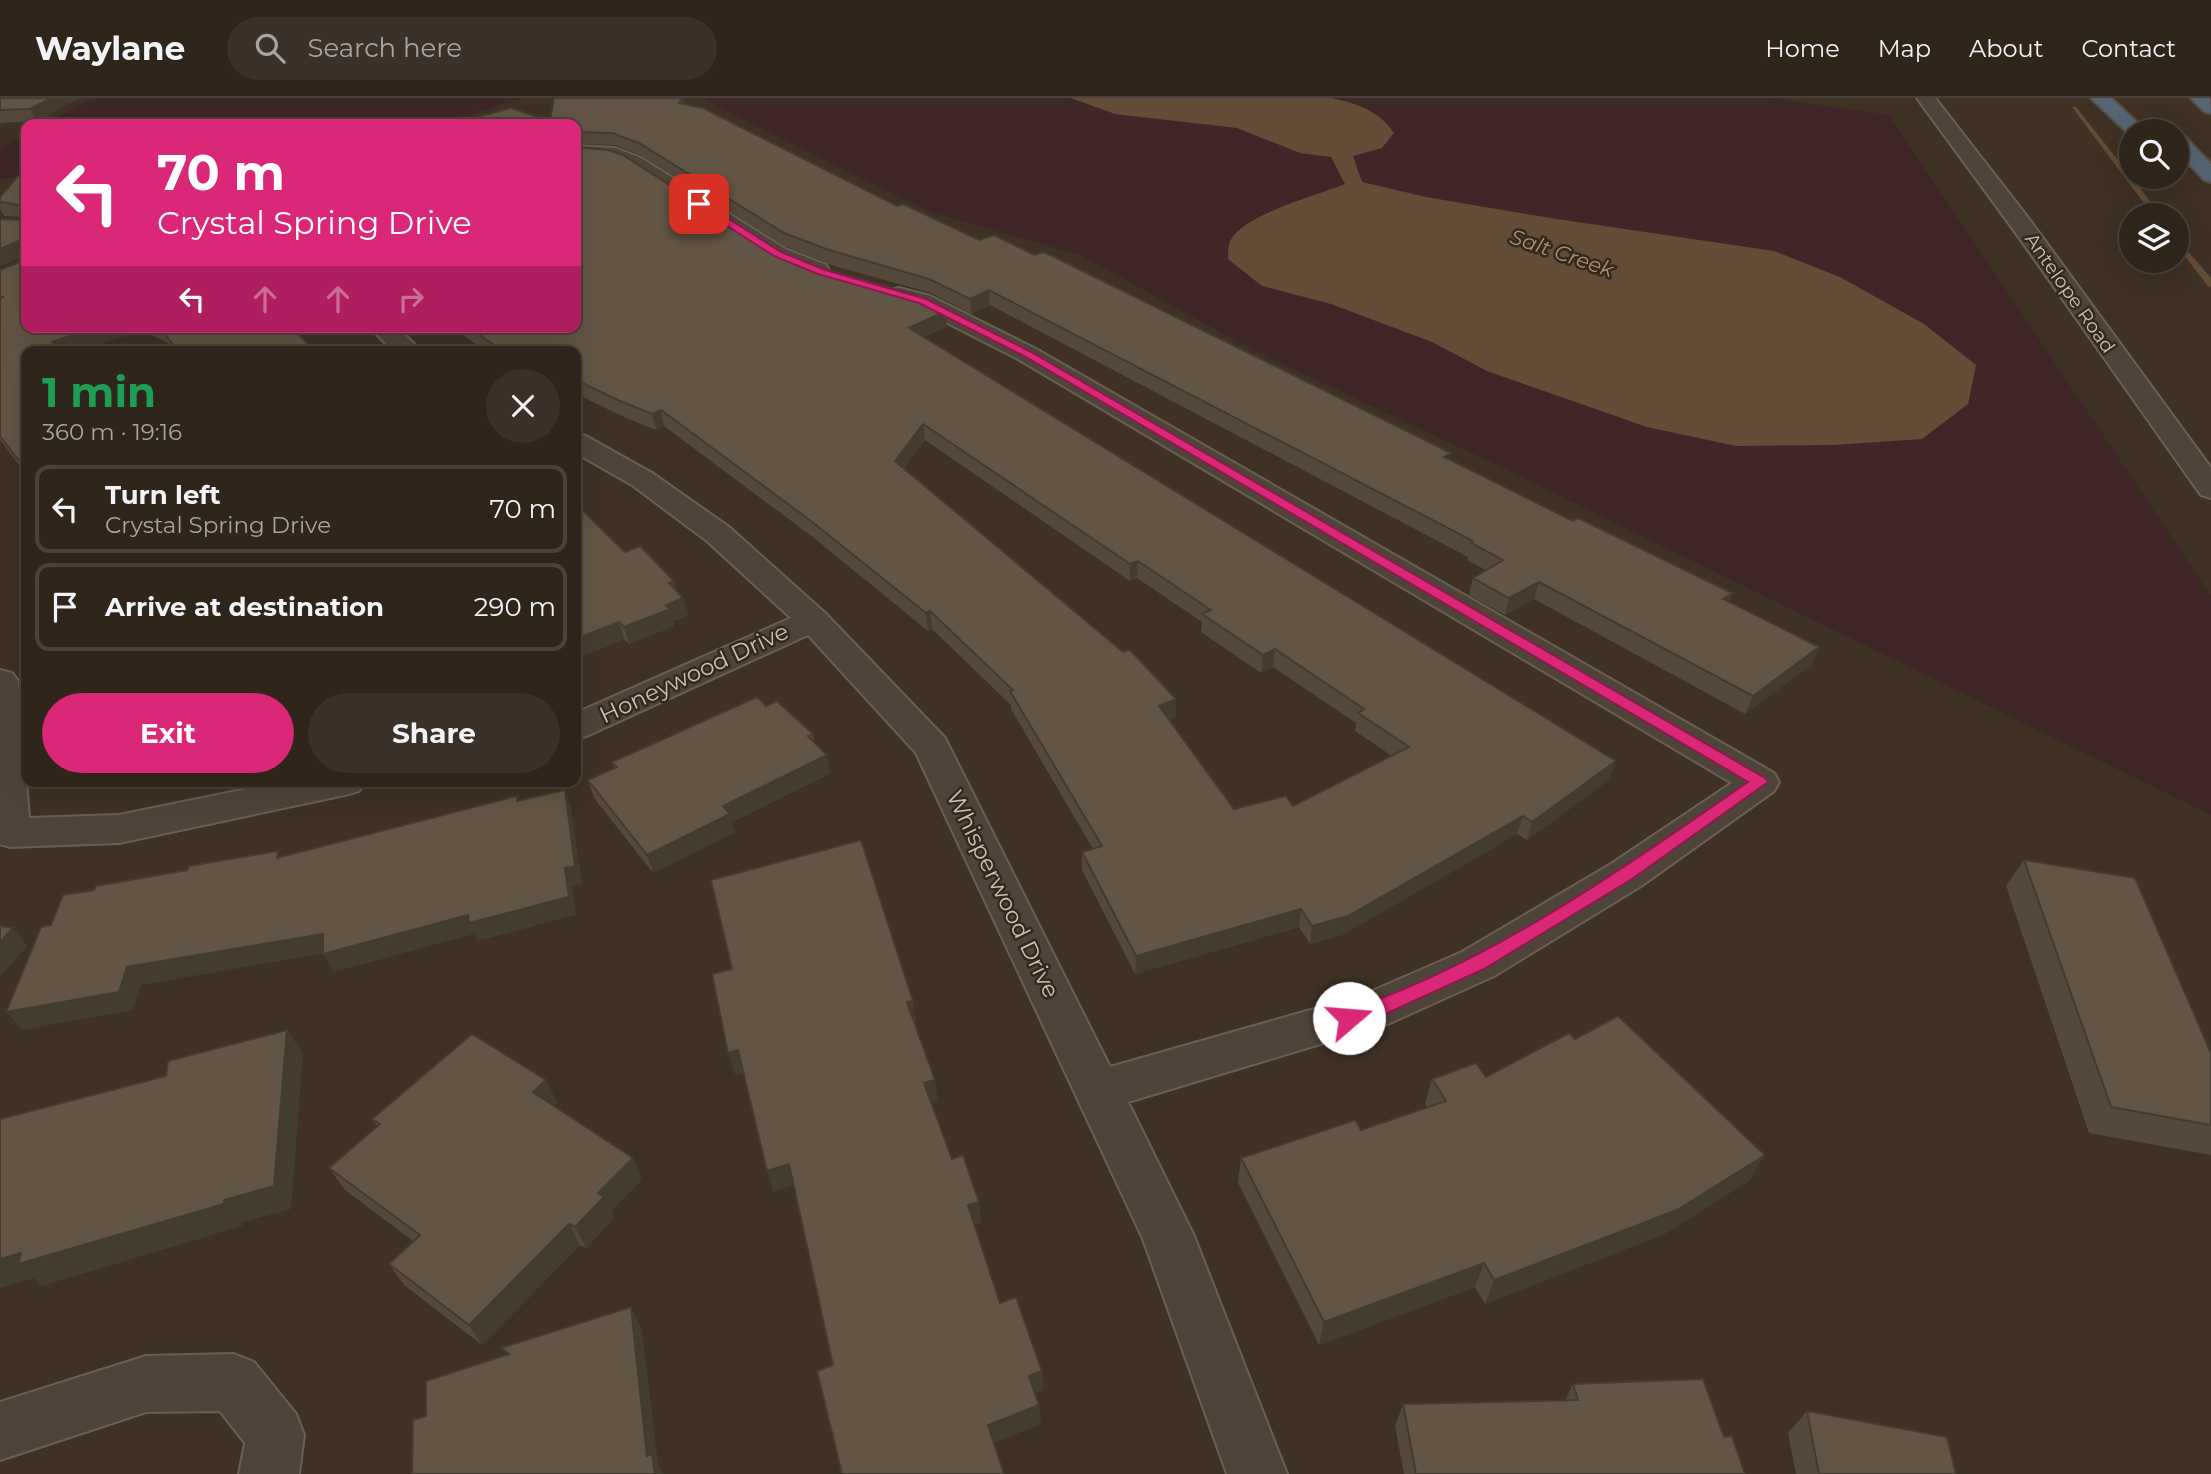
<!DOCTYPE html>
<html lang="en">
<head>
<meta charset="utf-8">
<style>
  :root { --surface:#2f251b; --page:#3b3128; --text:#f1f3f6; --muted:#a7a5a3; --line:#4a423a; --accent:#db2777 }
  body { margin:0; font-family:Montserrat,sans-serif; background:var(--page); color:var(--text); height:100vh; display:flex; flex-direction:column; font-size:26px; white-space:nowrap }
  * { box-sizing:border-box; margin:0 }
  p { font-size:23px; color:var(--muted) }
  .icon { flex:none; width:38px; height:38px; fill:none; stroke:currentColor; stroke-width:2; stroke-linecap:round; stroke-linejoin:round }
  .map { position:relative; flex:1; overflow:hidden }
  .details { position:absolute; left:21px; top:248px; width:560px; height:441px; display:flex; flex-direction:column; background:var(--surface); border-radius:14px; box-shadow:0 7px 28px #0002,0 0 0 2px var(--line) }
  .details>* { flex:none }
  .guide { position:absolute; left:21px; top:21px; width:560px; height:214px; border-radius:14px; box-shadow:0 7px 28px #0002,0 0 0 2px var(--line); background:#db2777; color:#fff; overflow:hidden }
  .tools { position:absolute; left:2119px; top:21px; display:grid; gap:14px }
  .tools a { display:grid; place-items:center; width:70px; height:70px; border-radius:50%; background:var(--surface); box-shadow:0 7px 28px #0002,0 0 0 2px var(--line); font-size:35px }
  .pin { position:absolute; display:grid; place-items:center; width:60px; height:60px; color:#fff; margin:-30px; border-radius:14px; box-shadow:0 4px 10px #0006 }
  .me { position:absolute; width:77px; margin:-38px; rotate:72deg; stroke-linejoin:round; filter:drop-shadow(0 0 5px #0008) }
  .turn { display:flex; align-items:center; gap:24px; height:147px; padding:0 21px; font-size:32px }
  .turn .icon { width:91px; height:91px; stroke-width:2.5 }
  .turn b { display:block; font-size:49px; line-height:60px }
  .lanes { display:flex; align-items:center; height:66px; padding:0 21px; background:#0003; justify-content:center; gap:35px; direction:ltr }
  .lanes .off { opacity:.35 }
  .round { display:grid; place-items:center; flex:none; width:74px; height:74px; border-radius:37px; background:var(--page) }
  .summary { display:flex; align-items:center; justify-content:space-between; height:119px; padding:0 21px }
  h1 { font-size:42px; font-weight:700; line-height:52px; color:#1e9e55 }
  .button { display:flex; gap:14px; margin-top:auto; padding:14px 21px }
  .button a { flex:1; height:80px; border-radius:42px; background:var(--accent); color:#fff; font-size:28px; font-weight:700; line-height:80px; text-align:center }
  .button a+a { background:var(--page); color:var(--text) }
  ul { padding:0; list-style:none }
  li { display:flex; align-items:center; gap:21px; height:88px; margin:0 14px 10px; padding:0 7px; border:4px solid var(--line); border-radius:14px }
  li div { flex:1 }
  li b { display:block; font-size:26px }
  li em { font-style:normal }
  header { display:flex; align-items:center; gap:42px; box-sizing:border-box; height:98px; padding:0 35px; background:var(--surface); border-bottom:2px solid var(--line) }
  header strong { font-size:33px }
  nav { display:flex; gap:38px; margin-inline-start:auto; font-size:24px }
  .search { width:490px; height:63px; background:var(--page); display:flex; align-items:center; gap:18px; box-sizing:border-box; padding:0 24px; border-radius:38px; color:var(--muted); font-size:26px }
  .map>svg:first-child { display:block }
  .green { fill:#402727 }
  .water { fill:#644d36 }
  .lines { fill:none; stroke-linecap:round; stroke-linejoin:round }
  .stream { fill:#644d36; fill-rule:evenodd }
  .minor-casing { stroke:#6a5f54; stroke-width:4 }
  .highway-casing { stroke:#5a4f44; stroke-width:4 }
  .minor { fill:#4f4439; fill-rule:evenodd }
  .highway { fill:#566575; fill-rule:evenodd }
  .wall { fill:#55493b; fill-rule:evenodd }
  .shaded-wall { fill:#453c30 }
  .building { fill:#635545; stroke:#453c30; stroke-width:2; fill-rule:evenodd }
  .route { fill:#db2777; stroke:#8e194d; stroke-width:2 }
  .labels { text-anchor:middle; dominant-baseline:central; stroke-width:5; stroke-linejoin:round; paint-order:stroke }
  .far-street-label { font-size:19px; fill:#cac0b5; stroke:#34291d }
  .far-water-label { font-size:21px; font-style:italic; fill:#ad9075; stroke:#34291d }
  .street-label { font-size:23px; fill:#cac0b5; stroke:#34291d }
</style>
</head>
<body>
<header>
<strong>Waylane</strong>
<div class="search"><svg class="icon" aria-label="search" viewBox="0 0 24 24"><circle cx="10" cy="10" r="6"/><path d="M15 15l6 6"/></svg>Search here</div>
<nav><a>Home</a><a>Map</a><a>About</a><a>Contact</a></nav>
</header>
<div class="map">
<svg width="2211" height="1376" viewBox="0 0 2211 1376">
  <rect width="100%" height="100%" fill="#3f3124"/>
  <!-- green -->
  <path class="green" d="M93 0H521L441 26H45Z
    M701 0H1772L1889 17 2211 498V717L1497 367 1253 252 1080 157 930 114Z
    M26 37V79L0 81V51Z"/>
  <!-- water -->
  <path class="water" d="M1071 0H1332C1358 6 1379 13 1394 35L1382 50 1353 58 1362 84 1426 99 1550 120 1774 153 1840 179 1924 226 1976 267 1968 306 1922 341 1833 347 1736 348 1647 329 1487 273 1432 244 1331 206 1262 188 1228 161C1228 156 1228 149 1230 144 1240 117 1319 97 1345 86L1331 59 1300 55 1237 30 1115 16Z"/>
  <g class="lines">
    <!-- stream -->
    <path class="stream" d="M2072 9H2076L2161 117H2153Z
      M2177 141 2211 180V189L2208 188 2177 148Z"/>
    <!-- minor casing -->
    <g class="minor-casing">
      <path id="minor" d="M1917 0H1935L2029 121 2211 370V400L2201 397 2013 131Z
        M576 48 615 50 641 60 785 151 826 167 829 172 826 177 818 179 769 161 627 68 612 62 576 60Z
        M899 190 930 198 1036 251 1774 675 1779 684 1774 693 1641 788 1494 878 1390 925 1128 1004 1194 1138 1287 1376H1227L1143 1141 916 655 808 537 589 637 576 641V615L791 520 707 443 632 387 576 355V336L586 338 652 375 729 429 825 515 945 640 1110 969 1363 897 1462 854 1611 766 1732 685 1018 261 914 208 891 202 887 197 891 192Z
        M370 229H397L422 254H394Z
        M0 572 12 575 18 583 29 720 119 717 280 684H364L359 693 345 697 119 745 10 749 0 746Z
        M234 1256 254 1264 296 1316 304 1337 299 1376H239L245 1345 220 1313 146 1314 0 1362V1304L146 1258Z"/>
    </g>
    <!-- highway casing -->
    <g class="highway-casing">
      <path id="highway" d="M2091 0H2111L2146 33H2132L2130 37Z
        M2191 0H2210L2211 15 2205 14Z
        M2177 36 2184 38 2211 66V84L2204 82 2177 53Z"/>
    </g>
    <!-- minor -->
    <use href="#minor" class="minor"/>
    <!-- highway -->
    <use href="#highway" class="highway"/>
  </g>
  <!-- wall -->
  <path class="wall" d="M0 0H80L36 23 0 25Z
    M685 6 897 108 979 142 1034 157 1573 423 1732 495 1729 504 1819 549 1811 567 1745 616 1534 501 1505 517 1469 497 1473 480 1486 472 1467 462 1468 459 990 207 971 216 931 195 831 167 786 149 642 58 615 47 576 46V26L550 23Z
    M26 77V229H292L315 254H174L168 245 142 232 77 254H26V376L0 342V172L19 164V160L0 168V121L20 122V119L4 118 0 111V99Z
    M766 149 947 228 924 239 1610 681 1527 742 1517 736 1344 836 1310 846 1299 829 1135 876 1082 772V754L1093 751 1011 611V607L932 531 928 533 814 440 664 328 656 332 624 319 576 296V254H487L451 229H576ZM925 342 1130 483 1137 480 1202 524 1201 534 1261 575 1273 569 1356 625 1355 633 1392 658 1293 708 1234 711 1169 621 1176 619V601L903 371Z
    M576 408 625 454 677 493 683 500 688 517 673 523 674 528 629 546 624 541 576 561Z
    M766 608 813 636 814 644 831 675 732 724 735 734 653 775 594 700 588 682 614 670 612 664Z
    M2024 762 2211 955V1057L2089 1035 2006 788Z
    M1575 941 1750 1082 1664 1136 1485 1206 1475 1189 1319 1247 1238 1085 1241 1060 1361 1032 1427 1010 1425 1006 1432 981 1486 979Z
    M557 1004 554 1007 642 1081 611 1113 614 1120 586 1150 580 1147 482 1247 404 1187 389 1166 413 1143 345 1092 329 1070 377 1028 372 1021Z
    M1573 1286 1724 1339 1745 1376H1404L1395 1328 1403 1306 1565 1303Z
    M1807 1313 1956 1376H1796L1788 1335Z"/>
  <!-- shaded-wall -->
  <path class="shaded-wall" d="M51 0H80L36 23 30 11Z
    M682 0H684L686 9 679 5Z
    M19 143 26 158 0 168V151Z
    M989 192 990 207 971 216 970 201Z
    M946 213 947 228 911 245 909 230Z
    M96 229H141L142 232 77 254H57L52 244Z
    M661 312 664 328 656 332 652 316Z
    M923 326 925 342 897 380 895 363Z
    M1138 463 1137 480 1130 483V466Z
    M674 483 679 500 669 485Z
    M1539 484 1534 501 1505 517 1509 500Z
    M1732 495 1726 512 1723 501Z
    M683 500 688 517 673 523 674 528 629 546 624 529 666 507Z
    M930 513 932 531 928 533 926 515Z
    M619 524 624 541 576 561V541Z
    M1819 549 1811 567 1745 616 1753 598Z
    M1275 551 1273 569 1261 575 1263 557Z
    M1176 601V619L1158 625 1159 608Z
    M827 657 831 675 732 724 735 734 653 775 647 757 723 708Z
    M1616 663 1610 681 1527 742 1532 724Z
    M565 692 571 710 582 786 572 788 576 817 478 843 474 836 334 874 323 856 332 854 141 887 133 912 22 932 6 914 127 869 565 770Z
    M1523 718 1517 736 1344 836 1310 846 1312 828Z
    M1301 811 1299 829 1135 876 1136 858Z
    M13 830 28 848 0 878V844Z
    M913 903 916 925 911 926 907 904Z
    M287 932 303 955 291 1111 243 1124 242 1128 42 1188 34 1180 0 1190V1161L224 1102Z
    M738 952 745 974 735 977 728 955Z
    M546 982 557 1004 544 1016 533 994Z
    M935 982 938 1003 927 1007 924 985Z
    M1765 1057 1750 1082 1664 1136 1485 1206 1494 1182Z
    M633 1060 642 1081 611 1113 614 1120 586 1150 575 1129 598 1095Z
    M789 1066 795 1087 773 1094 767 1073Z
    M979 1104 981 1125 970 1128 968 1107Z
    M569 1126 580 1147 482 1247 469 1227Z
    M1484 1165 1475 1189 1319 1247 1324 1224Z
    M631 1209 642 1232 658 1366 664 1376H655L647 1358Z
    M1042 1273 1044 1292 1031 1297 1029 1278Z
    M1039 1307 1041 1326 991 1346 988 1327Z"/>
  <!-- building -->
  <path class="building" d="M0 0H51L30 11 0 12Z
    M554 0H682L679 5 703 10 897 108 903 106 979 142 994 137 1034 157 1044 154 1451 355 1444 359 1573 423 1578 420 1732 495 1723 501 1819 549 1753 598 1539 484 1509 500 1473 480 1503 462 1471 445 1473 443 989 192 970 201 929 181 829 152 784 135 639 45 612 35 576 34V26H452L511 10 550 23Z
    M576 49 608 52 623 57 766 149 811 167 912 196 946 213 909 230 1616 663 1532 724 1523 718 1348 818 1312 828 1301 811 1136 858 1082 754 1102 748 1010 593 1013 592 930 513 926 515 811 423 661 312 652 316 620 303 576 282V254H504L468 229H576ZM923 326 1130 466 1138 463 1211 512 1202 516 1263 557 1275 551 1364 611 1358 615 1409 649 1293 708 1286 698 1234 711 1159 608 1176 601 1130 552 1123 554 895 363Z
    M26 77V229H96L52 244 65 254H26V372L0 338V200L4 199H0V172L19 164V143L0 151V121L20 122 21 107 0 104V99L18 78Z
    M159 229H292L315 254H179Z
    M576 408 582 412 625 454 640 448 674 483 669 485 683 500 666 507 670 511 624 529 619 524 576 541Z
    M757 599 766 608 777 603 813 636 808 638 827 657 723 708 730 716 647 757 588 682 617 669 612 664Z
    M565 692 575 768 565 770 569 799 469 825 468 817 323 856V836L127 869 119 894 6 914 41 829 51 827 63 797 94 792 96 788 187 772 189 768 278 753 277 760 517 698V703Z
    M861 742 913 903 907 904 935 982 924 985 952 1061 963 1057 979 1104 968 1107 1000 1205 1016 1199 1042 1273 1029 1278 1039 1307 988 1327 1004 1376H842L817 1273 833 1267 789 1066 767 1073 738 952 728 955 712 876 732 871 711 782Z
    M2024 762 2135 780 2211 955V1027L2111 1009Z
    M0 828 13 830 0 844Z
    M1618 918 1765 1057 1677 1112 1494 1182 1484 1165 1324 1224 1241 1060 1355 1022 1361 1032 1446 1003 1432 981 1476 965 1486 979 1569 935 1575 941Z
    M287 932 274 1088 224 1102V1106L18 1166 21 1155 0 1161V1021L166 978 168 963Z
    M472 936 546 982 533 994 633 1060 598 1095 604 1099 575 1129 569 1126 469 1227 389 1166 420 1137 329 1070 380 1026 372 1021Z
    M631 1209 647 1358 652 1356 655 1376H412L413 1322 426 1318V1283L509 1256 501 1250Z
    M1703 1281 1724 1339 1732 1338 1745 1376H1416L1403 1306 1578 1302 1573 1286Z
    M1807 1313 1947 1339 1956 1376H1819Z"/>
  <!-- route -->
  <path class="route" d="M696 104H702L781 154 825 172 926 201 1031 254 1765 680 1768 684 1632 781 1484 871 1381 918 1349 927 1343 925 1340 920 1343 914C1491 865 1620 772 1748 684L1024 258 919 205 818 176 774 158 696 108Z"/>
  <g class="labels">
    <!-- far-street labels -->
    <g class="far-street-label">
      <text transform="translate(2070 195) rotate(55)">Antelope Road</text>
    </g>
    <!-- far-water labels -->
    <g class="far-water-label">
      <text transform="translate(1562 155) rotate(19)">Salt Creek</text>
    </g>
    <!-- street labels -->
    <g class="street-label">
      <text transform="translate(694 575) rotate(-25)">Honeywood Drive</text>
      <text transform="translate(1003 796) rotate(64)">Whisperwood Drive</text>
    </g>
  </g>
</svg>
<div class="tools">
<a><svg class="icon" aria-label="search" viewBox="0 0 24 24"><circle cx="10" cy="10" r="6"/><path d="M15 15l6 6"/></svg></a>
<a><svg class="icon" aria-label="layers" viewBox="0 0 24 24"><path d="M12 4l9 5-9 5-9-5zM3 14l9 5 9-5"/></svg></a>
</div>
<div class="pin" style="left:699px;top:106px;background:#d93025"><svg class="icon" aria-label="arrive" viewBox="0 0 24 24"><path d="M6 21V4h12l-3 4 3 4H6"/></svg></div>
<svg class="me" style="left:1349px;top:920px" viewBox="-20 -20 40 40"><circle r="19" fill="#fff"/><path d="M0-13L10 11 0 6-10 11z" fill="#db2777"/></svg>
<div class="guide">
<div class="turn"><svg class="icon" aria-label="left" viewBox="0 0 24 24"><path d="M17 20v-9H6M10 6l-5 5 5 5"/></svg><div><b>70 m</b>Crystal Spring Drive</div></div>
<div class="lanes"><svg class="icon" aria-label="left" viewBox="0 0 24 24"><path d="M17 20v-9H6M10 6l-5 5 5 5"/></svg><svg class="icon off" aria-label="ahead" viewBox="0 0 24 24"><path d="M12 20V5M6 11l6-6 6 6"/></svg><svg class="icon off" aria-label="ahead" viewBox="0 0 24 24"><path d="M12 20V5M6 11l6-6 6 6"/></svg><svg class="icon off" aria-label="right" viewBox="0 0 24 24"><path d="M7 20v-9h11M14 6l5 5-5 5"/></svg></div>
</div>
<section class="details">
<div class="summary"><div><h1>1 min</h1><p>360 m · 19:16</p></div><a class="round"><svg class="icon" aria-label="close" viewBox="0 0 24 24"><path d="M6 6l12 12M18 6L6 18"/></svg></a></div>
<ul>
<li><svg class="icon" aria-label="left" viewBox="0 0 24 24"><path d="M17 20v-9H6M10 6l-5 5 5 5"/></svg><div><b>Turn left</b><p>Crystal Spring Drive</p></div><em>70 m</em></li>
<li><svg class="icon" aria-label="arrive" viewBox="0 0 24 24"><path d="M6 21V4h12l-3 4 3 4H6"/></svg><div><b>Arrive at destination</b></div><em>290 m</em></li>
</ul>
<div class="button"><a>Exit</a><a>Share</a></div>
</section>
</div>
</body>
</html>
